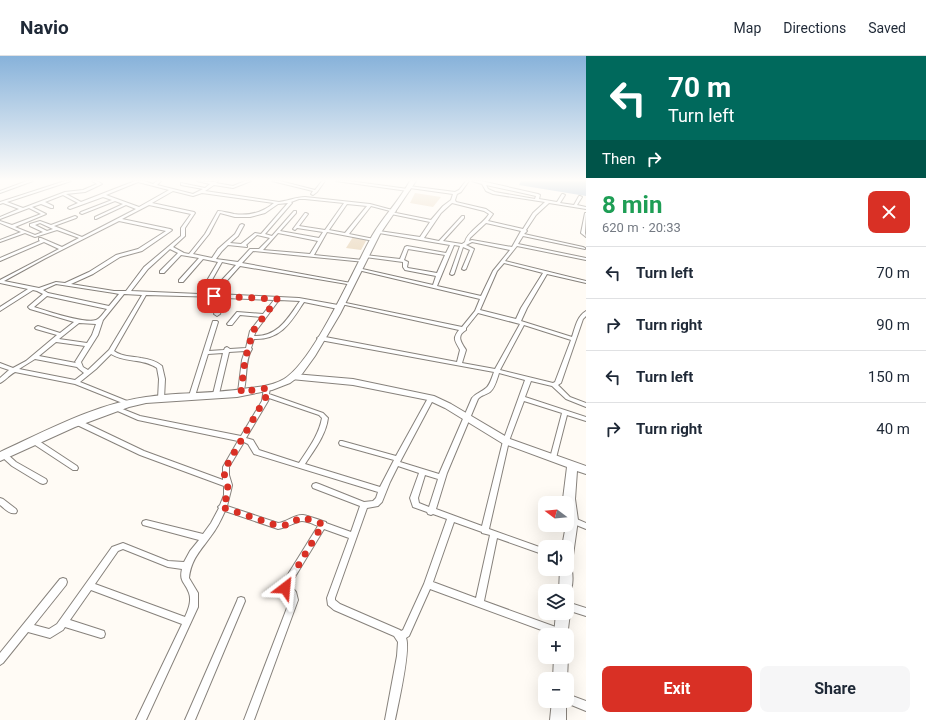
<!DOCTYPE html>
<html lang="en">
<head>
<meta charset="utf-8">
<style>
  :root { --surface:#fff; --page:#f6f6f7; --text:#1f2937; --muted:#747a83; --line:#e0e1e3; --accent:#d93025 }
  body { margin:0; font-family:Roboto,sans-serif; background:var(--page); color:var(--text); height:100vh; display:flex; flex-direction:column; font-size:15px; white-space:nowrap }
  * { box-sizing:border-box; margin:0 }
  p { font-size:13px; color:var(--muted) }
  .icon { flex:none; width:22px; height:22px; fill:none; stroke:currentColor; stroke-width:2; stroke-linecap:round; stroke-linejoin:round }
  .map { position:relative; flex:1; overflow:hidden }
  .sheet { display:flex; flex-direction:column; background:var(--surface); width:340px }
  .sheet>* { flex:none }
  .guide { background:#00695c; color:#fff; overflow:hidden }
  .needle { width:26px; rotate:286deg }
  .buttons { position:absolute; left:538px; top:440px; display:grid; gap:8px }
  .buttons a { display:grid; place-items:center; width:36px; height:36px; border-radius:8px; background:var(--surface); box-shadow:0 4px 16px #0002; font-size:20px }
  .pin { position:absolute; display:grid; place-items:center; width:34px; height:34px; color:#fff; margin:-17px; border-radius:8px; box-shadow:0 2px 6px #0006 }
  .me { position:absolute; width:44px; margin:-22px; rotate:29deg; stroke-linejoin:round; filter:drop-shadow(0 0 3px #0008) }
  .turn { display:flex; align-items:center; gap:14px; height:84px; padding:0 16px; font-size:18px }
  .turn .icon { width:52px; height:52px; stroke-width:2.5 }
  .turn b { display:block; font-size:28px; line-height:34px }
  .then { display:flex; align-items:center; height:38px; padding:0 16px; background:#0003; gap:8px; font-size:15px }
  .round { display:grid; place-items:center; flex:none; width:42px; height:42px; border-radius:8px; background:var(--page) }
  .overview { display:flex; align-items:center; justify-content:space-between; height:68px; padding:0 16px }
  h1 { font-size:24px; font-weight:700; line-height:30px; color:#1e9e55 }
  .button { display:flex; gap:8px; margin-top:auto; padding:8px 16px }
  .button a { flex:1; height:46px; border-radius:8px; background:var(--accent); color:#fff; font-size:16px; font-weight:700; line-height:46px; text-align:center }
  .button a+a { background:var(--page); color:var(--text) }
  ul { padding:0; list-style:none }
  li { display:flex; align-items:center; gap:12px; height:52px; padding:0 16px; border-top:1px solid var(--line) }
  li div { flex:1 }
  li b { display:block; font-size:15px }
  li em { font-style:normal }
  header { display:flex; align-items:center; gap:24px; box-sizing:border-box; height:56px; padding:0 20px; background:var(--surface); border-bottom:1px solid var(--line) }
  header strong { font-size:19px }
  nav { display:flex; gap:22px; margin-inline-start:auto; font-size:14px }
  main { display:flex; flex:1; min-height:0 }
  .map>svg:first-child { display:block }
  .green { fill:#ebdac1 }
  .water { fill:#95aec6 }
  .lines { fill:none; stroke-linecap:round; stroke-linejoin:round }
  .street-casing { stroke:#87827c; stroke-width:2 }
  .secondary-casing { stroke:#87827c; stroke-width:2 }
  .primary-casing { stroke:#87827c; stroke-width:2 }
  .street { fill:#fff; fill-rule:evenodd }
  .secondary { fill:#fff; fill-rule:evenodd }
  .primary { fill:#fff; fill-rule:evenodd }
  .route { stroke:#d93025; stroke-width:7; stroke-dasharray:0 12.6 }
</style>
</head>
<body>
<header>
<strong>Navio</strong>
<nav><a>Map</a><a>Directions</a><a>Saved</a></nav>
</header>
<main>
<div class="map">
<svg width="586" height="664" viewBox="0 0 586 664">
  <rect width="100%" height="100%" fill="#fffbf5"/>
  <!-- green -->
  <path class="green" d="M415 137 441 141 433 151 410 147Z
    M353 181 367 183 361 194 346 192Z"/>
  <!-- water -->
  <path class="water" d="M521 125H586V140L519 129Z"/>
  <g class="lines">
    <!-- street casing -->
    <g class="street-casing">
      <path id="street" d="M27 125H33L0 137V135Z
        M65 125H71L7 146 23 152 65 136 83 134 97 128 92 125H97L102 128 85 136 66 138 81 146 135 125H144L153 128 157 125H161L157 129 193 138 203 133 181 129V127L205 132 210 128 197 125 213 126 218 125 216 127 233 130 245 125H251L233 132 214 129 205 135 279 146C288 145 296 141 305 141L370 148 396 155 394 156 371 150 349 178 374 183V185L327 176 314 199 363 204 365 205V206L253 195 242 207 351 227H353V229L240 210 223 229 217 238 299 242 338 249 341 251 338 253 304 246C291 266 281 284 254 283L251 292 252 293C244 305 248 324 243 337L241 338 238 336 242 304 245 295 229 296 219 338 216 340 213 338 223 297 208 298 195 340 192 342 189 340 213 265H217L218 266 209 295 224 294 225 292 227 291 230 293 246 292 250 275 261 261 240 259 232 269H228L227 268 237 256 263 258 274 244 225 242 220 258 217 260 214 258 220 241 146 239 114 295C122 301 132 300 141 302 149 303 156 305 162 310L165 323 164 343 163 344H159L158 343 159 323 157 312C143 302 125 307 111 298L96 313 80 326 132 347 133 348 132 349 130 350 75 328 15 316C9 319 5 325 0 327V322L9 314 0 311V307L13 312 26 305 57 279 36 273 35 272 36 271 38 270 60 277 74 266 30 253 28 251 29 250 43 238 37 235 33 234 0 255V251L28 233 0 227V224L59 193 44 186 0 205V202L40 185 39 184V182H41L62 191 79 182 57 174 35 181 25 177 0 186V184L21 176 0 167V165L12 169 41 158 29 152 0 163V161L19 153 3 147 0 148V146ZM138 126 169 134 139 151 106 139ZM173 135 193 140 202 137 274 147C262 157 249 160 234 158 228 157 223 155 218 155L205 178 189 198 184 197 173 191 185 180V172L195 157 194 156 152 147ZM63 139 78 147 69 151 68 152 70 153 103 141 112 144 81 156 80 157 82 158 115 145 123 148 95 161V163H96L126 149 136 153 82 181 54 170 76 162 77 161 75 160 51 169 40 165 30 168V170L43 176 35 179 15 171 46 158 32 151 41 148 51 152H53V150L45 146ZM299 143H305L344 147 325 174 299 170 308 158 306 157H305L293 173 295 174 297 172 323 176 319 182 280 175 296 157V155H294L272 180 265 178 291 148 292 147 291 146ZM288 147 261 178 255 177 241 188 230 187 238 180 244 169 242 168 240 169 235 178 218 193 212 202 193 198 209 178 220 157 235 161H250L265 157 278 148ZM347 148 367 150 345 177 329 174ZM149 149 191 158 181 172V180L144 211 126 235H114L71 228 93 218 120 201 142 195 171 175 172 174 170 173 122 163ZM119 165 166 175 138 193 116 199 89 216 65 227 56 226 39 232 4 225 44 203ZM40 167 53 173 47 175 35 169ZM278 177 318 185 310 198 263 194ZM257 179 270 182 259 193H250L238 206 216 203 222 195 228 189 247 191V190L246 189ZM170 193 178 197 160 215V217H164L181 199 199 202 179 224V226H183L203 203 218 206 199 238 131 235 148 213ZM222 206 236 209 219 227 213 238H204ZM56 228 114 237 119 238 109 250 48 237 43 234ZM124 238 142 239 109 294 88 314 83 311 81 306 98 279 103 264ZM47 240 107 253C104 256 100 263 96 264 84 268 47 255 34 251ZM279 244 300 245C288 262 278 281 254 280L256 275ZM79 267 96 268 92 279 87 287 59 283ZM56 286 85 290 75 306 76 307 39 300ZM35 303 77 311 79 313 84 317 75 324 19 313Z
        M272 125H280L315 134 322 125H325L317 136 313 139 311 138 313 135Z
        M336 125H349L408 133 410 134 408 135Z
        M466 125H469L461 136 457 138 455 144 456 146 486 153 493 158 488 165 523 173 533 157 545 146 493 138 486 135 482 128 472 125H481L538 138 540 139 539 143 557 146 562 138H563L565 139 560 147 574 149 579 140H580L582 141 577 149 586 151V153L549 147 536 159 526 174 527 175 524 178 583 191 585 192V193L523 180 518 188 586 202V204L517 190 505 205 586 225V227L547 218 527 252 521 265 572 281C575 272 577 260 586 255V260L583 263 561 327 558 329 570 341 586 347V351L566 343 552 330 531 325 525 341 586 361V365L567 359 556 402 555 404H551L550 402 562 357 524 345 509 385 489 473 545 493V499L497 482 484 545 564 574 565 577V579H555L430 533 409 580 406 582C411 593 398 649 395 664H385L397 600 398 586 394 580 334 554 328 549 327 542 349 482 324 473 290 529 296 536 298 544 254 664H244L290 544C289 538 283 536 281 531L282 528 318 470C313 468 307 465 302 465 296 465 287 472 278 473L225 455C221 464 217 472 211 480 201 494 191 503 189 522L198 537V551L146 664H136L182 568 91 534 70 564 104 575 105 578 104 581 101 582 65 571 63 574 50 582 28 576 3 607 0 609V597L60 523 63 522 66 523 67 526 66 529 34 569 49 573 57 568 112 491 123 487 168 505 184 506 190 495 199 484 143 469 142 467 143 465 146 464 203 478 211 467 219 452 218 451 220 449 224 439V430L140 399 75 368 74 366 75 364H79L144 395 223 424V411L238 385 138 364 113 353 112 352 115 350 140 360 241 380 262 345 264 332 267 330 270 332 269 338 323 357 328 362C326 379 314 394 305 408L380 431 394 404 340 389 339 387 340 385H342L396 400 428 342 431 340 434 342 400 406 439 418 472 342C476 337 482 336 486 332 490 329 492 321 494 316L320 284 317 282 320 280 457 306 460 294C455 284 452 283 459 274L341 248 339 247 341 246 462 271 475 255 480 243 358 214 356 213 358 212 433 229 436 220 405 214 403 211V206L365 201 363 200 365 199 400 203 405 191 407 190 446 197 450 189 379 177 377 176 379 175 420 181 430 166 391 158V156L431 164 443 150 451 144 453 138 410 132H409V130L455 136 459 134ZM486 129 536 140 535 143 495 136 488 133ZM452 147 484 155 489 158C483 168 467 176 465 186L462 188 443 185 464 162V160H462L439 185 424 182 441 157ZM486 167 521 175 512 191 472 184 469 185 470 182ZM472 186 510 194 493 215 481 240 437 230 454 189 460 190 450 218 452 219 454 218 463 191 470 194 462 213 464 214 466 213 474 193 466 189ZM408 193 445 199 437 217 408 212 407 211 408 206 404 204ZM504 207 543 217 521 252 516 263 480 254 497 215ZM478 257 520 268 495 313 462 307 466 294C461 286 456 280 466 274V272ZM524 269 571 284 555 326 553 327 500 314ZM499 317 525 324 503 385 482 470 436 453 447 417 478 343C481 339 486 339 490 336 495 332 497 323 499 317ZM269 342 319 359 322 362C319 379 308 393 299 407L259 394 253 384 246 382 268 345ZM244 386 248 388 254 398 378 436 376 442 373 445 364 446 319 428 316 427 313 428 312 430 313 432 360 450 351 476 326 467V466C319 464 310 460 303 459 295 458 287 466 278 467L227 450 231 434 232 429 229 419V411ZM398 410 419 417 410 442 413 451 427 456 428 458 431 459 433 458 447 463 424 528 403 574 401 575 400 574 340 548 335 544V542L367 452 378 450 382 446 390 426ZM425 419 438 423 429 451 419 447 418 442ZM454 466 482 476V477L490 479 476 542 433 526ZM123 493 168 511 182 513C179 526 185 526 189 537 192 545 188 554 185 561L95 528 118 495Z
        M585 157H586L585 177 586 181 581 177Z
        M32 383H36L77 410 78 412 77 414H73L32 387 31 385Z
        M2 397H6L16 406 46 423 47 425 46 427 43 428 40 427 12 410 2 401 1 399Z
        M0 442 3 443 16 453 17 455 16 457C10 459 4 452 0 449Z
        M572 461 586 467V473L569 466 568 464 569 462Z
        M241 541 244 542 245 545 195 664H185L237 545 238 542Z
        M567 546 586 552V560L567 554Z
        M567 638 586 645V655L564 646 563 645H567Z"/>
    </g>
    <!-- secondary casing -->
    <g class="secondary-casing">
      <path id="secondary" d="M294 318 353 323 434 340 451 348 510 383 586 410V418L577 415 575 443 578 464 573 499 571 503 567 504V491H562L566 469H567V447H564L563 443 567 411 502 387 445 352 428 344 353 329 291 323 290 321 291 319Z
        M567 508 570 509C574 517 573 532 569 539L567 540V535H559L560 513H567Z
        M567 553 570 557 567 581V579H554L556 557H567Z
        M567 599 568 601 567 623H553L554 601H567Z
        M552 645H566V664H550Z"/>
    </g>
    <!-- primary casing -->
    <g class="primary-casing">
      <path id="primary" d="M410 125H416L380 178 340 258 315 300 302 318 290 327 272 334 237 341 146 347 129 351 75 371 0 405V396C46 375 95 348 146 341 180 336 215 338 249 332 260 331 274 329 284 323 314 305 353 214 372 180 383 161 399 145 410 125Z"/>
    </g>
    <!-- street -->
    <use href="#street" class="street"/>
    <!-- secondary -->
    <use href="#secondary" class="secondary"/>
    <!-- primary -->
    <use href="#primary" class="primary"/>
  </g>
  <!-- sky -->
  <linearGradient id="sky" x2="0" y2="1"><stop stop-color="#87b2da"/><stop offset="0.57" stop-color="#fffdfa"/><stop offset="1" stop-color="#fffdfa" stop-opacity="0"/></linearGradient>
  <rect width="586" height="218" fill="url(#sky)"/>
  <g class="lines">
    <!-- route -->
    <path class="route" d="M214 240 277 243 253 275 245 304 241 336 267 332V339L226 411 224 417 229 436 222 451 278 470 291 468 299 462H304L323 468 285 532"/>
  </g>
</svg>
<div class="buttons">
<a><svg class="needle" viewBox="-14 -14 28 28"><path d="M0-13l5 13h-10z" fill="#e53935"/><path d="M0 13l5-13h-10z" fill="#747a83"/></svg></a>
<a><svg class="icon" aria-label="sound" viewBox="0 0 24 24"><path d="M4 9h4l5-4v14l-5-4H4zM17 9q2 3 0 6"/></svg></a>
<a><svg class="icon" aria-label="layers" viewBox="0 0 24 24"><path d="M12 4l9 5-9 5-9-5zM3 14l9 5 9-5"/></svg></a>
<a>+</a>
<a>−</a>
</div>
<div class="pin" style="left:214px;top:240px;background:#d93025"><svg class="icon" aria-label="arrive" viewBox="0 0 24 24"><path d="M6 21V4h12l-3 4 3 4H6"/></svg></div>
<svg class="me" style="left:285px;top:532px" viewBox="-20 -20 40 40"><path d="M0-17L14 15 0 8-14 15z" fill="#d93025" stroke="#fff" stroke-width="4"/></svg>
</div>
<section class="sheet">
<div class="guide">
<div class="turn"><svg class="icon" aria-label="left" viewBox="0 0 24 24"><path d="M17 20v-9H6M10 6l-5 5 5 5"/></svg><div><b>70 m</b>Turn left</div></div>
<div class="then">Then<svg class="icon" aria-label="right" viewBox="0 0 24 24"><path d="M7 20v-9h11M14 6l5 5-5 5"/></svg></div>
</div>
<div class="overview"><div><h1>8 min</h1><p>620 m · 20:33</p></div><a class="round" style="background:#d93025;color:#fff"><svg class="icon" aria-label="close" viewBox="0 0 24 24"><path d="M6 6l12 12M18 6L6 18"/></svg></a></div>
<ul>
<li><svg class="icon" aria-label="left" viewBox="0 0 24 24"><path d="M17 20v-9H6M10 6l-5 5 5 5"/></svg><div><b>Turn left</b></div><em>70 m</em></li>
<li><svg class="icon" aria-label="right" viewBox="0 0 24 24"><path d="M7 20v-9h11M14 6l5 5-5 5"/></svg><div><b>Turn right</b></div><em>90 m</em></li>
<li><svg class="icon" aria-label="left" viewBox="0 0 24 24"><path d="M17 20v-9H6M10 6l-5 5 5 5"/></svg><div><b>Turn left</b></div><em>150 m</em></li>
<li><svg class="icon" aria-label="right" viewBox="0 0 24 24"><path d="M7 20v-9h11M14 6l5 5-5 5"/></svg><div><b>Turn right</b></div><em>40 m</em></li>
</ul>
<div class="button"><a>Exit</a><a>Share</a></div>
</section>
</main>
</body>
</html>
